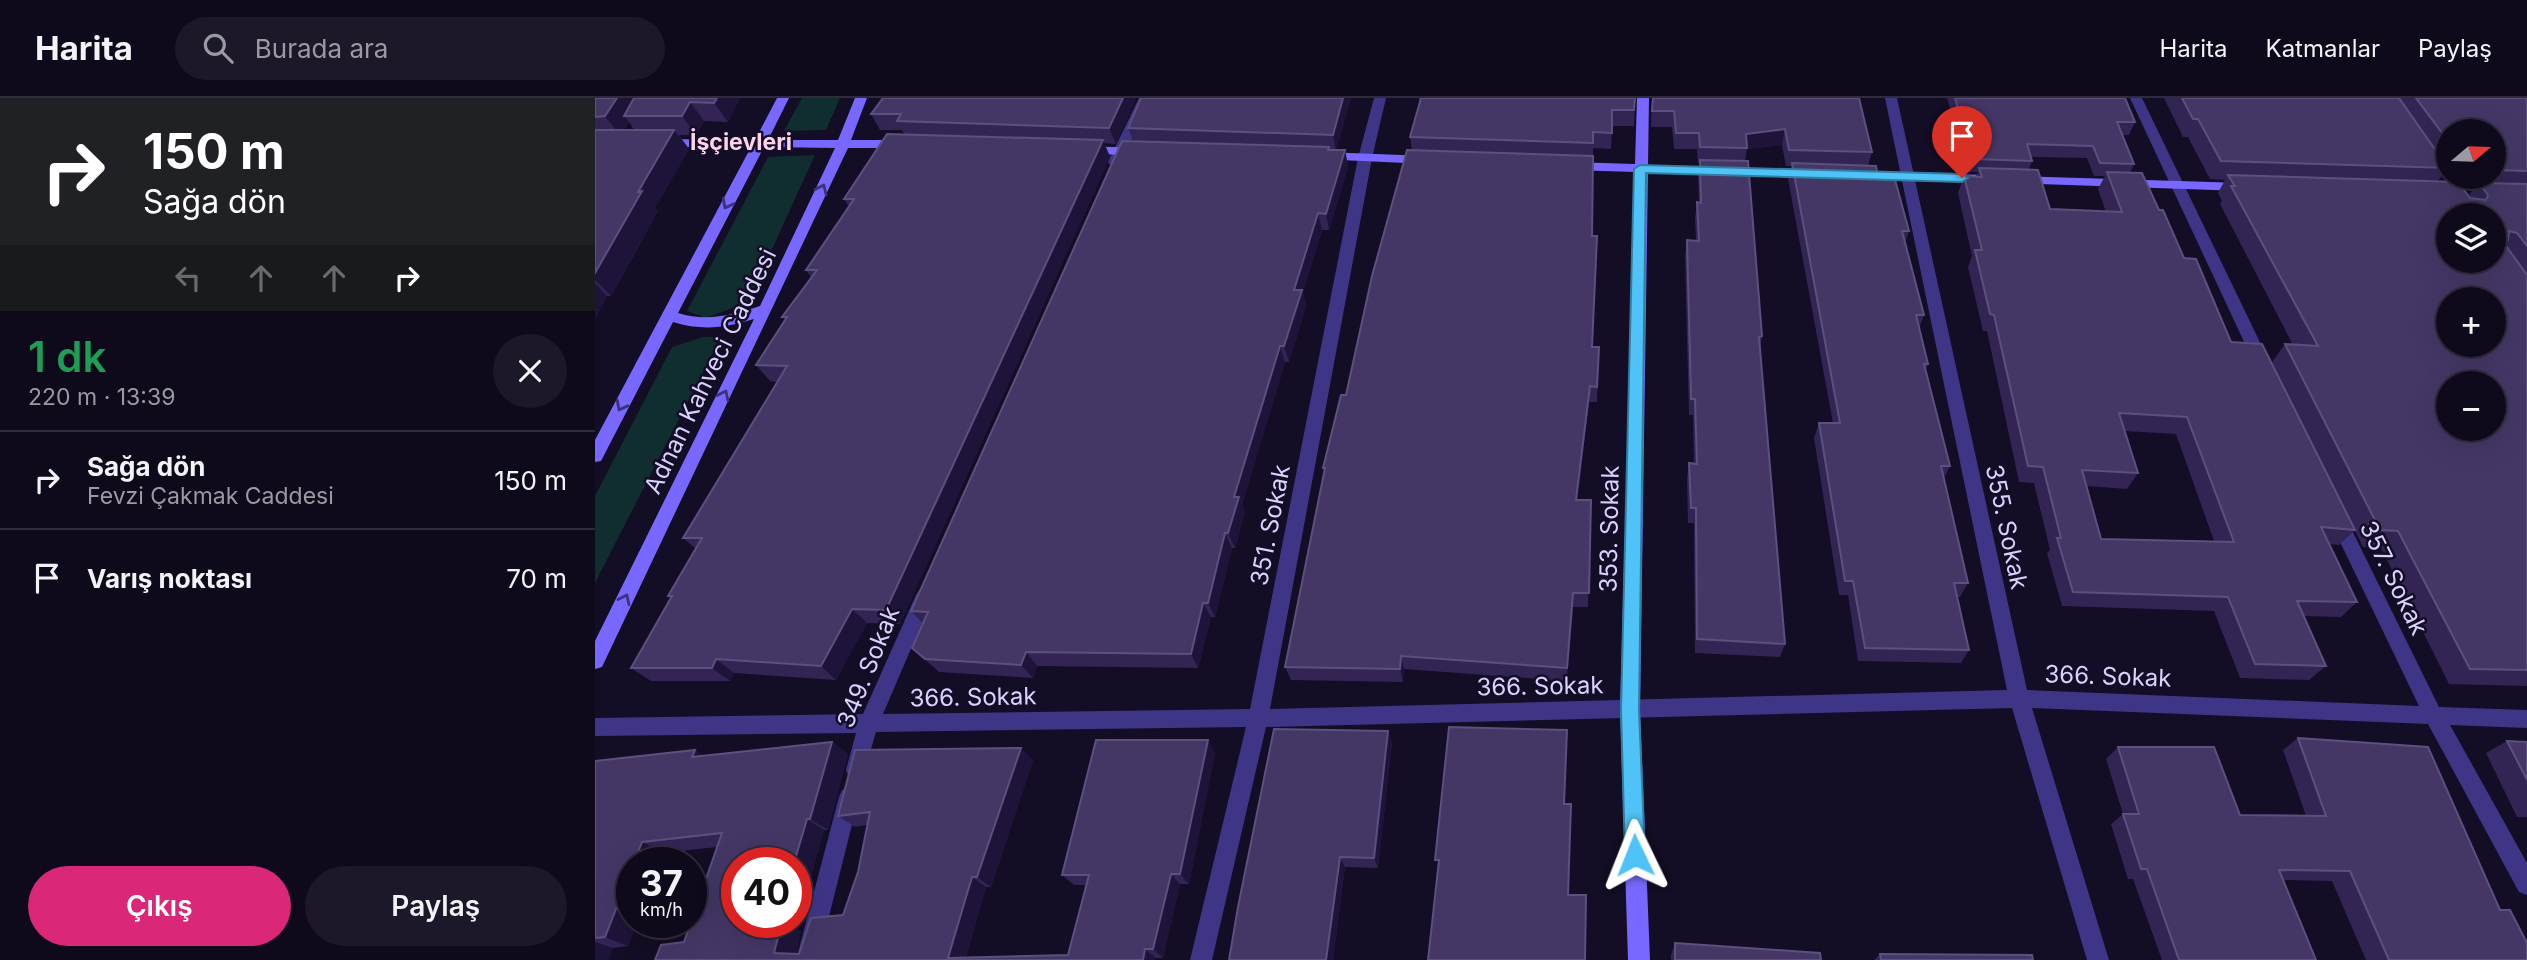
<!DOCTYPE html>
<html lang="tr">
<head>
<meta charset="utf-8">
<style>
  :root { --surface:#0e0a1c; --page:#1c1829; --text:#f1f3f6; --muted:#9b9aa3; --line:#2e2b3b; --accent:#db2777 }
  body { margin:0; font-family:Inter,sans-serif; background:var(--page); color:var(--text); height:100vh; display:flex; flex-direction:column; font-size:26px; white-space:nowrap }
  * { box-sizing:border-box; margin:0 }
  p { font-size:23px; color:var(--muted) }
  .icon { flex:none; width:38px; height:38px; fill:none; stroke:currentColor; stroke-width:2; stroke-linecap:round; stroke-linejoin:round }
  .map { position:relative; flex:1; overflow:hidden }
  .panel { display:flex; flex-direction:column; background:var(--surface); width:595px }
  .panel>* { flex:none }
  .top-card { background:#202124; color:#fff; overflow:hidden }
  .needle { width:46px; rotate:71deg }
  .controls { position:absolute; left:1841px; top:21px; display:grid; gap:14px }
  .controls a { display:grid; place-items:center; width:70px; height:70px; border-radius:50%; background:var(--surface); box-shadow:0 7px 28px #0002,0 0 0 2px var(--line); font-size:35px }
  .speed { position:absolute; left:21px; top:749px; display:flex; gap:14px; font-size:35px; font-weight:700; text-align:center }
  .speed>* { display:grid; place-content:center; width:91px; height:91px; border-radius:50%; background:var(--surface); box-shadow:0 7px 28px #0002,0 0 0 2px var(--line); line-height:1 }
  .speed small { font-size:18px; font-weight:400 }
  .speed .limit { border:10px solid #d22; background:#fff; color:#111 }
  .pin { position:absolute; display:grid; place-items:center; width:60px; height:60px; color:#fff; margin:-72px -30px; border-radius:50% 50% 50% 0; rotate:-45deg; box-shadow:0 0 7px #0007 }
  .pin .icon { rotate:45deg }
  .me { position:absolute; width:77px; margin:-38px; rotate:358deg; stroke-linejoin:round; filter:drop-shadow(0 0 5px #0008) }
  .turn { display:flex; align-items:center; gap:24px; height:147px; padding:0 28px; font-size:32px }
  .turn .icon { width:91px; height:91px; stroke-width:2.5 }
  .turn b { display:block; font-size:49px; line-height:60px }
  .lanes { display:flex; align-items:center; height:66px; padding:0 28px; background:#0003; justify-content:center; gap:35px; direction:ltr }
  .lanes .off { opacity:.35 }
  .round { display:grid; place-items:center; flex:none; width:74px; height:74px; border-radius:37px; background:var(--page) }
  .head { display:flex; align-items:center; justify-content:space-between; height:119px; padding:0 28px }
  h1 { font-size:42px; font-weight:600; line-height:52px; color:#1e9e55 }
  .primary-button { display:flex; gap:14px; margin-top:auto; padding:14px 28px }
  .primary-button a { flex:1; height:80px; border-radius:42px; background:var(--accent); color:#fff; font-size:28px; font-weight:600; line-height:80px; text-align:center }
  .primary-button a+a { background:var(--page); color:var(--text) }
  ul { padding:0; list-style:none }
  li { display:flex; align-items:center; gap:21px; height:98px; padding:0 28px; border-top:2px solid var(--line) }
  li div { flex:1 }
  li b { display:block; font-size:26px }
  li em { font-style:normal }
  header { display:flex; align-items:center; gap:42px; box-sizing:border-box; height:98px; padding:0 35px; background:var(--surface); border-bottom:2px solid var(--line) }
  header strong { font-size:33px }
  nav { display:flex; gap:38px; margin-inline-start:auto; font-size:24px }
  .search { width:490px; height:63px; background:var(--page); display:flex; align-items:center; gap:18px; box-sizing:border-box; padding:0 24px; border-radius:38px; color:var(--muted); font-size:26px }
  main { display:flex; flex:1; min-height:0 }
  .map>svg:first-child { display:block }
  .green { fill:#102e2f }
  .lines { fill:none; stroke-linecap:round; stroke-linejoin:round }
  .street { fill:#3f3587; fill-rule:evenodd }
  .secondary { fill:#7868ff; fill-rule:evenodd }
  .wall { fill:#322554; fill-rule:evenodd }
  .shaded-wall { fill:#1e1439 }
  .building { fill:#443766; stroke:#5b507e; stroke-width:2; fill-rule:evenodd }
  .oneway { stroke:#3b317c }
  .route { fill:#4fc3f7; stroke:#337fa1; stroke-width:2 }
  .labels { text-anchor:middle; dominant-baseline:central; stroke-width:5; stroke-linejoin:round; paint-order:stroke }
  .far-quarter-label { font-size:23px; font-weight:bold; fill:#ffd3eb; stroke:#130d25 }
  .street-label { font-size:24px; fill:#dad1ff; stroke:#130d25 }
</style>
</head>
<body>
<header>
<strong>Harita</strong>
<div class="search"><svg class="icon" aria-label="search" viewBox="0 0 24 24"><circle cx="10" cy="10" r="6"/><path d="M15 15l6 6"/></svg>Burada ara</div>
<nav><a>Harita</a><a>Katmanlar</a><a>Paylaş</a></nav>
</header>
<main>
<section class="panel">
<div class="top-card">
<div class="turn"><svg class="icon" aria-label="right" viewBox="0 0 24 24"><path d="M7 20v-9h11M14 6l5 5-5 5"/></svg><div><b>150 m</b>Sağa dön</div></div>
<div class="lanes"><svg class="icon off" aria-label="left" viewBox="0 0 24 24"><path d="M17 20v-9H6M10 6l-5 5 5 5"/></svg><svg class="icon off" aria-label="ahead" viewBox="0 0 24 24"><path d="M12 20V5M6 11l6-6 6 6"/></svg><svg class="icon off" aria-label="ahead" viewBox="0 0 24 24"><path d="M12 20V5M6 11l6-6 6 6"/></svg><svg class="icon" aria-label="right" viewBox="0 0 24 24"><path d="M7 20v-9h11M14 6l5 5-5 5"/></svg></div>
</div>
<div class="head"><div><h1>1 dk</h1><p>220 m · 13:39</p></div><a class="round"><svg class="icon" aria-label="close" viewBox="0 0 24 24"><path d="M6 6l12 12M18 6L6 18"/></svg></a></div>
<ul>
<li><svg class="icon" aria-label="right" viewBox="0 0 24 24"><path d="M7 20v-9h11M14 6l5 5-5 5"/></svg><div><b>Sağa dön</b><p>Fevzi Çakmak Caddesi</p></div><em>150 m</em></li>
<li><svg class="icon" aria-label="arrive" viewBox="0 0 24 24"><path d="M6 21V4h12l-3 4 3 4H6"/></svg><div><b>Varış noktası</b></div><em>70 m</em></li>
</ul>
<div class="primary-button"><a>Çıkış</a><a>Paylaş</a></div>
</section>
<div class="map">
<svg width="1932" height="862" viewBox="0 0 1932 862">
  <rect width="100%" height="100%" fill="#130d25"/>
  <!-- green -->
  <path class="green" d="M207 0H245L231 32 189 33Z
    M220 57 153 204 111 220 92 213 173 59Z
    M108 239H126L0 485V398L77 249Z"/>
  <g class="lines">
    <!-- street -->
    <path class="street" d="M544 0H556L527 64 525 67H515L513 64Z
      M779 0H791L777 60 675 611 1412 592 1290 0H1302L1432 592 1824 608 1733 419 1736 414H1748L1844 609 1932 612V630L1855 627 1932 765V797L1924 794 1833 626 1437 610 1514 862H1492L1417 610 671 629 617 862H595L651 629 281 634 268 679 261 682 254 679 251 672 261 635 0 638V620L268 616 321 497 324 492 330 489 336 492 339 497 288 616 655 611 763 60Z
      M1535 0H1547L1675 265 1672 269 1667 271 1659 265Z
      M254 689 261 692 264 699 223 862H201L244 699 247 692Z"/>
    <!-- secondary -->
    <path class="secondary" d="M182 0H194L173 42H243L260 0H272L256 42H308L314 46 308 50H253L7 569 0 571V543L159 221C130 230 107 233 78 224L6 363 0 364V342L156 49H66L60 45 66 41 160 42ZM169 49 240 50 165 208C137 217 112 224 83 215Z
      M1042 0H1054L1053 67 1217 72 1224 76 1217 80 1053 75 1045 612 1055 862H1033L1025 612 1040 74 976 72 969 68 976 64 1040 66Z
      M490 48 546 50 552 54 546 58 485 55V49Z
      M728 54 833 58 840 62 833 66 723 61 721 58Z
      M1259 73 1392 77 1399 81 1392 85 1254 80V74Z
      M1424 78 1648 85 1655 89 1648 93 1419 85V79Z"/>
  </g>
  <!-- wall -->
  <path class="wall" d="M0 0H145L133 24 109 23 101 37H84L94 51 60 110 63 112 40 155 16 198H12L0 221ZM34 24 39 32H29Z
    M288 0H541L521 46 509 45 515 59 305 526 272 525 241 582 139 575 135 583H56L36 570 76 501 73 498 101 451 88 440 182 284 175 283 161 267 190 222 187 219 216 179 211 172 254 109 249 101 309 36 307 32H285L276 16Z
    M546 0H756L741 52H750L753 69 734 132H727L708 194 711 208 694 264H690L647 407 650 414 640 450H637L620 519H616L603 570 442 568 438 580 344 574 317 550 328 526 316 513 538 43 533 30Z
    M821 0H1040L1039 28H1017L1016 51 998 50 997 138V249H1004L1002 304H994L982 402H996L993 509H978L972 583 809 571 808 584 696 582 690 569 729 376 728 370 751 297 817 53 815 39 826 1Z
    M1057 0H1264L1277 54 1273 67 1283 78 1314 133 1310 145 1329 217 1324 230 1333 266 1331 271 1355 368 1349 380 1373 485 1365 499H1362L1374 552 1366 565 1263 563 1253 497H1244L1219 340 1224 325H1238L1193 81 1196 68H1191L1187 47 1152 51 1150 63 1167 238 1165 250 1190 546 1185 559 1100 555 1099 425H1093L1092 381 1094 365H1099L1098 317H1094L1090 159 1092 142H1101L1100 121 1102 104H1104L1103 78 1105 65H1103L1102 51H1079L1077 29H1056Z
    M1352 0H1530L1540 24 1534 37H1528L1539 66 1535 75 1564 112 1589 160 1636 244 1760 432 1744 447 1734 446 1762 504 1746 519 1709 518 1731 568 1714 582 1645 580 1619 513 1467 508 1452 455 1455 452 1439 385 1424 384 1392 233H1388L1373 169 1377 158 1363 95 1369 78H1381L1383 74H1374ZM1436 59 1492 60 1499 78H1510L1503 91 1511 114 1455 111 1434 71 1437 63ZM1530 333 1581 336 1619 443 1506 441 1492 388 1532 391 1543 375Z
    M1569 0H1932V588L1854 586 1786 450 1768 449 1677 264 1690 246 1698 247 1625 106 1627 103 1623 95 1630 82 1615 81 1593 39H1588ZM1853 33H1899V79H1853ZM1849 75 1855 84 1843 83ZM1867 89H1868L1879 90 1873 98Z
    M793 633 797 645 783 770 750 769 738 862H634Z
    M1703 640 1905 812 1932 862H1771L1737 783 1688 782 1721 862H1567L1538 781H1533L1516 726 1528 716 1511 661 1523 649 1645 717 1711 718 1688 652Z
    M1912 643 1932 644V719H1922L1891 655Z
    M237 644 253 656 233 732H229L201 831 206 833 201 856H204L248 817 263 774 272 727 260 729 243 718 438 662 396 789H391L371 859 473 857 491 787H479L467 777 620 654 594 786H585L568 860 60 862 89 844 122 749 68 755 33 848 18 850 13 862H0V663L110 658Z
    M1080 845 1226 862H1076V857Z
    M1285 856 1438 862H1279Z"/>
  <!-- shaded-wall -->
  <path class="shaded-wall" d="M22 0H48L29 18 34 24 25 37 10 18Z
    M122 0H145L133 24 119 5Z
    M528 0H541L521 46 514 30Z
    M748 0H756L741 53 738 37Z
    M95 4 109 23 101 37 87 18Z
    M1190 31 1187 47 1152 51 1151 36Z
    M79 32 94 51 60 110 63 112 16 198 0 182V175L43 94Z
    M508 42 515 59 305 526 291 512Z
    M750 52 753 69 734 132 731 116Z
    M723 115 727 132 708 194 711 208 694 264 689 248 699 192Z
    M0 185 12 198 0 221Z
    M685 248 690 264 647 407 650 414 640 450 633 435 639 399Z
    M995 288 994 304 981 417V402Z
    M630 435 637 450 620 519 613 505Z
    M978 495V509L972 583V570Z
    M608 505 616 519 603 570 596 556Z
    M257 511 272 525 241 582 226 568Z
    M431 554 442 568 438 580 426 567Z
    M806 558 809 571 808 584 805 571Z
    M121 561 139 575 135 583 117 570Z
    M793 633 797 645 783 770 779 760Z
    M613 642 620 654 594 786 585 776Z
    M237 644 253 656 233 732 215 721Z
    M426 650 438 662 396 789 382 779Z
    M100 652 119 664 97 659Z
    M212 721 229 732 201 831 206 833 199 862 179 855 181 824H201V765H199Z
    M47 744 68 755 64 765H39Z
    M745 759 750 769 738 862H731Z
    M37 770V824H42L33 848 10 839Z
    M576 776 585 786 568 860 558 851Z
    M377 779 391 789 370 862 353 860Z
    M0 844 18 850 13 862H0Z
    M550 851 561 860 560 862H548Z"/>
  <!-- building -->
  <path class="building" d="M0 0H22L10 18 0 19Z
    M39 0H122L119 5 95 4 87 18H29Z
    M288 0H528L514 30 302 23 306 16H276Z
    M546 0H748L738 37 533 30Z
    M826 0H1040L1039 12H1017V35L998 34V45L815 39Z
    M1058 0H1264L1277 54 1194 52 1190 31 1151 36 1152 50 1105 49 1104 35H1081L1079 13H1057Z
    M1360 0H1530L1540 24H1522L1539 66 1505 65 1498 48 1432 46 1437 63 1378 61Z
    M1587 0H1804L1853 70 1626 63 1603 21H1598Z
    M1821 0H1932V73L1899 72V33H1853V43Z
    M0 32H79L43 94 47 93 0 175Z
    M292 36 508 42 291 512 257 511 226 568 121 561 117 570H36L77 498H73L107 440H88L192 268 161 267 192 219H187L222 172H211L259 101H249Z
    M527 43 734 49 733 52H750L731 116 723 115 699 192H707L689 248H685L639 399H644L633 435H630L613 505H608L596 556 431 554 426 567 330 561 317 550 333 514 316 513Z
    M812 52 998 58 997 138H1002L997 249H1004L1002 289 995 288 981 402H996L994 495H978L972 570 806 558 805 571 690 569 730 370H728L746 297H751L777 178Z
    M1105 62 1153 63 1167 238 1164 239 1190 546 1102 541 1101 410H1096L1094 365 1102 366 1100 301H1096L1092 142 1104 143 1102 104 1106 105Z
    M1197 65 1281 68 1283 78H1299L1314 133H1307L1329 217H1321L1333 266H1329L1355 368H1346L1373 485H1359L1374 552 1270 550 1258 483H1250L1224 325H1245Z
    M1384 70 1443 72 1455 111 1527 114 1512 74 1547 75 1564 112H1568L1589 160 1601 161 1636 244 1667 246 1760 432 1726 429 1762 504 1702 503 1731 568 1660 566 1633 499 1478 494 1462 440H1466L1448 369 1433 368 1399 217 1395 216 1380 152H1387L1369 78 1387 79ZM1524 315 1592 319 1639 444 1506 441 1487 372 1543 375Z
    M1633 77 1863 84 1875 100 1891 102 1893 97 1884 85 1932 86V148L1922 135 1914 133 1913 142 1909 145 1932 177V572L1875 571 1803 433 1785 432 1690 246 1723 248 1636 88H1640ZM1853 117H1899V163H1853ZM1853 201H1899V247H1853ZM1853 285H1899V331H1853Z
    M854 629 972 632 969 706H976L973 797H991L990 862H833L844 762H840Z
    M679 631 793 633 779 760 745 759 731 862H634L643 809Z
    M1703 640 1833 649 1905 812H1915L1932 845V862H1794L1755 773 1684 772 1721 862H1584L1552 771H1546L1528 716H1544L1523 649H1619L1645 717 1731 718Z
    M501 642H613L585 776H576L558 851H550L548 862H60L66 847 89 844 127 735 47 744 39 765H37V770L10 839 0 840V663L100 652 97 659 237 644 215 721H212L199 765H142V824H187L179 855 204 856 216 820 248 817 263 774 275 714 243 718 260 652 426 650 382 779H377L353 860 473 857 494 777H467Z
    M1912 643 1932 644V682Z
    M1080 845 1225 855 1226 862H1080Z
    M1285 856 1437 857 1438 862H1286Z"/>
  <!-- one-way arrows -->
  <defs><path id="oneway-chevron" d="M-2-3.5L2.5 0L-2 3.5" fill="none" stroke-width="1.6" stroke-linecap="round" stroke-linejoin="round" transform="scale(1.75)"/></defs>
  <g class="oneway">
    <use href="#oneway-chevron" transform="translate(227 91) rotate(-65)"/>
    <use href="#oneway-chevron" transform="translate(132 106) rotate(118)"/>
    <use href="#oneway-chevron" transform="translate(129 297) rotate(-64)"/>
    <use href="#oneway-chevron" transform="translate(26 308) rotate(118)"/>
    <use href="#oneway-chevron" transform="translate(30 501) rotate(-64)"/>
  </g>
  <!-- route -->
  <path class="route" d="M1045 67 1367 76 1373 80 1367 84 1051 75 1044 612 1050 757 1047 764 1040 767 1033 764 1030 757 1026 612 1039 71Z"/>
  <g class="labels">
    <!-- far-quarter labels -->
    <g class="far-quarter-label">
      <text x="146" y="44">İşçievleri</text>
    </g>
    <!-- street labels -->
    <g class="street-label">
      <text transform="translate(115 273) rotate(-64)">Adnan Kahveci Caddesi</text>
      <text transform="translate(675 427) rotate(-79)">351. Sokak</text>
      <text transform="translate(1412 429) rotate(78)">355. Sokak</text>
      <text transform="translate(1014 431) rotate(-89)">353. Sokak</text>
      <text transform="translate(1799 480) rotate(64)">357. Sokak</text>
      <text transform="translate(273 569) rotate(-68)">349. Sokak</text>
      <text transform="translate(1513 578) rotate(2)">366. Sokak</text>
      <text transform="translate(945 588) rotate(-1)">366. Sokak</text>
      <text transform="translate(378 599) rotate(-1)">366. Sokak</text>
    </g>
  </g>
</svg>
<div class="controls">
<a><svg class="needle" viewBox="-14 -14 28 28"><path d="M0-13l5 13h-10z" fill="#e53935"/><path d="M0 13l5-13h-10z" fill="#9b9aa3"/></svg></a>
<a><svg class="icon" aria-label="layers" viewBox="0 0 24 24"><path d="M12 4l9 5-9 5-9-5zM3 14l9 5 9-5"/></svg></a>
<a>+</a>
<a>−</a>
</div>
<div class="speed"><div>37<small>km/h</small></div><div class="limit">40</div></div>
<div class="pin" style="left:1367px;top:80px;background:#d93025"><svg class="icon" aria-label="arrive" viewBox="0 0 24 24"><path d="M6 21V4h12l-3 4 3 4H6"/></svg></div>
<svg class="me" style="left:1040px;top:757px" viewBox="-20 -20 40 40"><path d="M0-17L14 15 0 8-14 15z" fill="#4fc3f7" stroke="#fff" stroke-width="4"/></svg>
</div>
</main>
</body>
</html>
